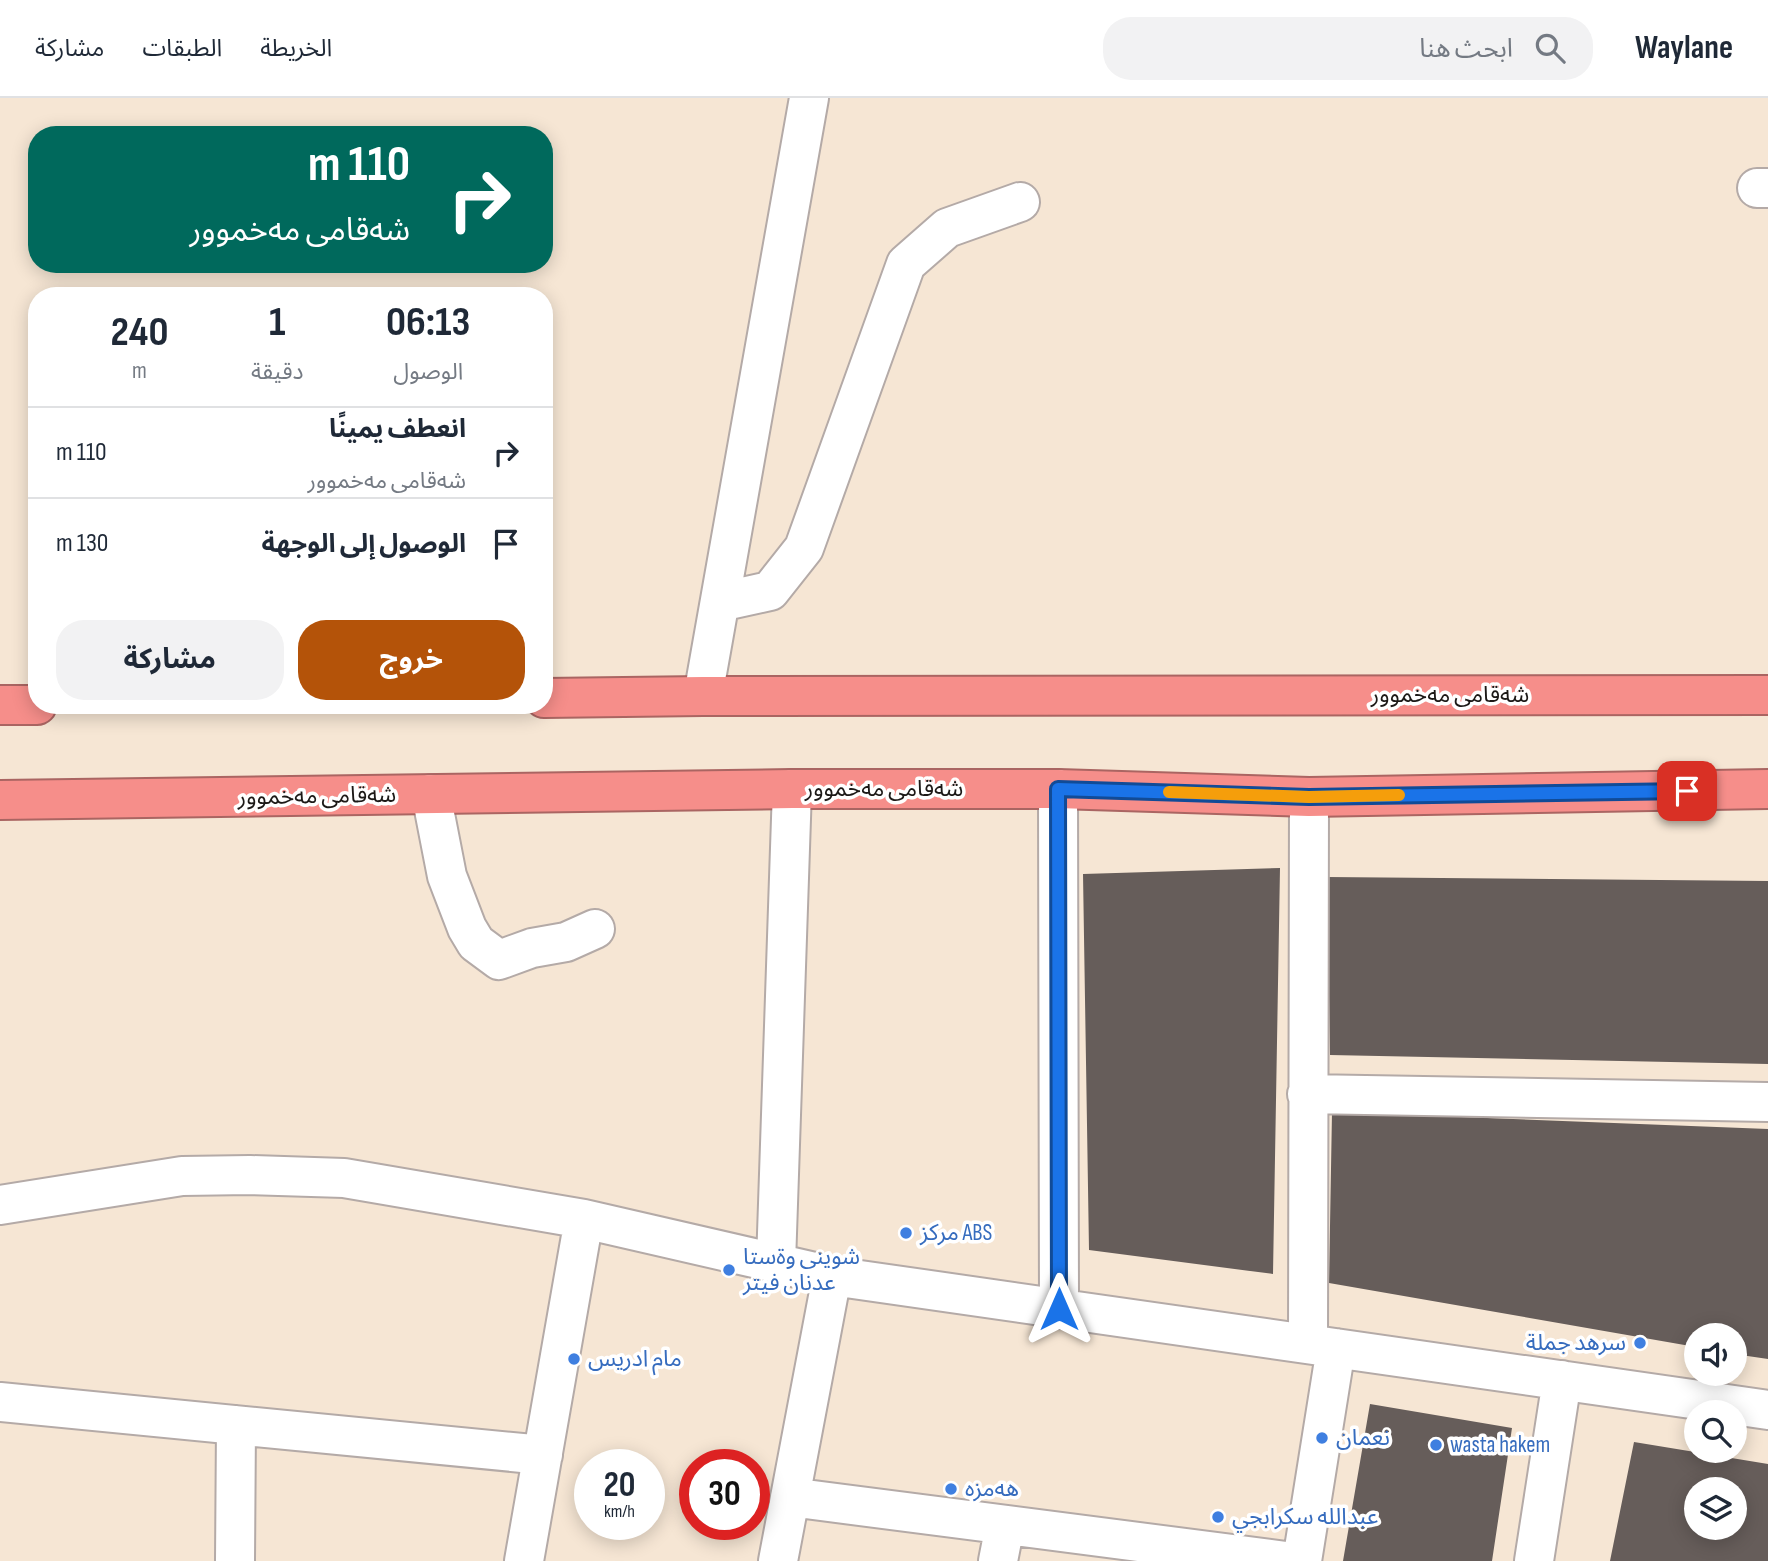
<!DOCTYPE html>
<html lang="ar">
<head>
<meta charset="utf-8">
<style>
  :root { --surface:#fff; --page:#f2f2f3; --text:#1f2937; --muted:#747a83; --line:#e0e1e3; --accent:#b45309 }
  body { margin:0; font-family:"Sofia Sans Condensed","Noto Sans Arabic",sans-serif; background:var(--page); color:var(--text); direction:rtl; height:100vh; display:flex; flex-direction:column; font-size:26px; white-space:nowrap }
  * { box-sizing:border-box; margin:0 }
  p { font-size:23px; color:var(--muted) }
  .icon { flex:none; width:38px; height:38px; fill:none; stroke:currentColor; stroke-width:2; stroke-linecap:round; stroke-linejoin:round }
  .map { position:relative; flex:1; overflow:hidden; direction:ltr }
  .side { position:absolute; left:28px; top:189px; width:525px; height:427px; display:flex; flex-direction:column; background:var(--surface); border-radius:28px; box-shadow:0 4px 18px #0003; direction:rtl }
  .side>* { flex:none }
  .top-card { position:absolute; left:28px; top:28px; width:525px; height:147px; border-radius:28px; box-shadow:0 4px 18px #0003; direction:rtl; background:#00695c; color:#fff; overflow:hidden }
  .fabs { position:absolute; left:1684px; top:1225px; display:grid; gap:14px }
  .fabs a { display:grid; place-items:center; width:63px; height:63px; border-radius:50%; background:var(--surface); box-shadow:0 4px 18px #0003; font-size:35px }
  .speed { position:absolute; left:574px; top:1351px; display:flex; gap:14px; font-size:35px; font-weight:700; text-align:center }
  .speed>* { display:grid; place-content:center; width:91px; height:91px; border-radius:50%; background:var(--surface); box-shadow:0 4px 18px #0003; line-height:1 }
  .speed small { font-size:18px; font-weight:400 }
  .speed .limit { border:10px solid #d22; background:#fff; color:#111 }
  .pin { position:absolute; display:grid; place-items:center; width:60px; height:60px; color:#fff; margin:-30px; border-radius:14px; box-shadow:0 4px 10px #0006 }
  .me { position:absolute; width:77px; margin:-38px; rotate:0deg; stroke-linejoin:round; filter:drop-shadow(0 0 5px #0008) }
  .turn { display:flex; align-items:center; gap:24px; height:147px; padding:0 28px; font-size:32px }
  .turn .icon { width:91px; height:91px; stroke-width:2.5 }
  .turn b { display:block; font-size:49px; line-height:60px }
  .eta { display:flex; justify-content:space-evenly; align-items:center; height:119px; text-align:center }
  .eta b { font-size:42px; font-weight:700; line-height:49px }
  .button { display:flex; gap:14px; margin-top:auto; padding:14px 28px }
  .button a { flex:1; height:80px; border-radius:28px; background:var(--accent); color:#fff; font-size:28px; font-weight:700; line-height:80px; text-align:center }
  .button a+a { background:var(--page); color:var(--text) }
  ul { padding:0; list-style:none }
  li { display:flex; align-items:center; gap:21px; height:91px; padding:0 28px; border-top:2px solid var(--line) }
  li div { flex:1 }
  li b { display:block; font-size:26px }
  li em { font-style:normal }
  header { display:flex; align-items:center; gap:42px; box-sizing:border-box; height:98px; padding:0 35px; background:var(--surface); border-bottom:2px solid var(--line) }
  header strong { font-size:33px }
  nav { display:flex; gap:38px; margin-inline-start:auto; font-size:24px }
  .search { width:490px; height:63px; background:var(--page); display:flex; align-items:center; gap:18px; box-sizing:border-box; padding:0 24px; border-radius:28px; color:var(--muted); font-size:26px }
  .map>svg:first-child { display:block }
  .industrial { fill:#f6e6d4; fill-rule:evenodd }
  .building { fill:#665d5a; fill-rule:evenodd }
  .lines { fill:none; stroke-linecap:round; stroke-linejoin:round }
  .minor-casing { stroke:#b4aaa7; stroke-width:42 }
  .highway-casing { stroke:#aa6562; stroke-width:42 }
  .minor { stroke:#fff; stroke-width:38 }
  .highway { stroke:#f68e8a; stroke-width:38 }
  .route-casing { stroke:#114b97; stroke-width:18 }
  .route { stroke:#1a73e8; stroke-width:12 }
  .slow { stroke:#f59e0b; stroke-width:12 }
  .shop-dot { fill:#3f7fe0; stroke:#fff; stroke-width:2.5 }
  .labels { text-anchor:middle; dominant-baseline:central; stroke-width:7; stroke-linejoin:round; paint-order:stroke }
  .street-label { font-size:23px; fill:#1c1917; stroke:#fff }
  .shop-label { font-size:23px; fill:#366cbe; stroke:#fff; text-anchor:start }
</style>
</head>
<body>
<header>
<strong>Waylane</strong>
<div class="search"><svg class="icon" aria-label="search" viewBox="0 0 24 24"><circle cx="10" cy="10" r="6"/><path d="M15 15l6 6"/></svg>ابحث هنا</div>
<nav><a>الخريطة</a><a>الطبقات</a><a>مشاركة</a></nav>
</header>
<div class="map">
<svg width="1768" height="1463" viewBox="0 0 1768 1463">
  <rect width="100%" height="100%" fill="#faf0ec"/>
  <!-- industrial -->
  <path class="industrial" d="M0 0H1768V1463H0ZM37 37H544V166H37ZM37 198H544V607H37ZM1696 1237H1734V1276H1696ZM1696 1314H1734V1353H1696ZM590 1367H649V1426H590ZM695 1367H754V1426H695ZM1696 1391H1734V1430H1696Z"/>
  <!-- building -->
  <path class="building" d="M1280 770 1273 1176 1089 1152 1083 776Z
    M1327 779 1768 783V966L1330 957Z
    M1332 1014 1768 1031V1261L1734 1256V1237H1696V1249L1329 1185Z
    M1370 1306 1512 1330 1492 1463H1343Z
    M1634 1344 1768 1366V1463H1610ZM1696 1391H1734V1430H1696Z"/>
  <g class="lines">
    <!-- minor casing -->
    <g class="minor-casing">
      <path id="minor" d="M1757 90H1768
        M720 504 770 493 804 450 906 166 947 130 1020 104
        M703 598 809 0
        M1058 691 1059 1211
        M431 696 447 778 467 830 476 845 499 862 532 850 566 844 595 831
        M1307 996 1768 1004
        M0 1107 182 1078 250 1077 344 1080 584 1121 832 1178 1768 1312
        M776 1165 792 691
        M1308 1246 1309 699
        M0 1304 543 1357
        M790 1399 1286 1463
        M235 1463 236 1327
        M524 1463 584 1121
        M778 1463 832 1178
        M998 1463 1005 1427
        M1302 1463 1336 1250
        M1534 1463 1562 1282"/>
    </g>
    <!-- highway casing -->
    <g class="highway-casing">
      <path id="highway" d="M544 600 703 598 1768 597
        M0 607H37
        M0 702 792 691H1058L1309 699 1768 691"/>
    </g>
    <!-- minor -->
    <use href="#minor" class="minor"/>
    <!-- highway -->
    <use href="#highway" class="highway"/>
  </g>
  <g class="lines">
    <!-- route casing -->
    <g class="route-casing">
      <path id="route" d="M1059 1211 1058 691 1309 699 1687 693"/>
    </g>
    <!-- route -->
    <use href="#route" class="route"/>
    <!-- slow -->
    <path class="slow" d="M1169 694 1309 699 1399 697"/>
  </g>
  <!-- markers -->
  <g class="shop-dot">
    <circle cx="906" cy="1135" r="7"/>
    <circle cx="729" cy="1172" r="7"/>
    <circle cx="1640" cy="1245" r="7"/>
    <circle cx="574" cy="1261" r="7"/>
    <circle cx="1322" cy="1340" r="7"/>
    <circle cx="1436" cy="1347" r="7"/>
    <circle cx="951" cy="1391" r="7"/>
    <circle cx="1218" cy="1419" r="7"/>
  </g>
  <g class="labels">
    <!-- street labels -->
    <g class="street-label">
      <text x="1450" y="597">شەقامی مەخموور</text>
      <text x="884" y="691">شەقامی مەخموور</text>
      <text transform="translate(317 698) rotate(-1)">شەقامی مەخموور</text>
    </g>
    <!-- shop labels -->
    <g class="shop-label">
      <text x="920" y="1135">مركز ABS</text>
      <text x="743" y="1159">شوينى وةستا<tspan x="743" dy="26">عدنان فيتر</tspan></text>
      <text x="1626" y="1245" text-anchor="end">سرهد جملة</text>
      <text x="588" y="1261">مام ادریس</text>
      <text x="1336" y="1340">نعمان</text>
      <text x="1450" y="1347">wasta hakem</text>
      <text x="965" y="1391">هه‌مزه</text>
      <text x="1232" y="1419">عبدالله سكرابجي</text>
    </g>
  </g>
</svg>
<div class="fabs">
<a><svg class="icon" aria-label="sound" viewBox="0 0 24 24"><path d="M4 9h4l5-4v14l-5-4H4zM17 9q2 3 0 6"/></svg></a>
<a><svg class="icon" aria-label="search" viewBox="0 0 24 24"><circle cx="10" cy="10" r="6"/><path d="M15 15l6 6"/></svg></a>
<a><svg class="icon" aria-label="layers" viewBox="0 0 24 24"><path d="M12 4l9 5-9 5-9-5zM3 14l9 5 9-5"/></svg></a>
</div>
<div class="speed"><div>20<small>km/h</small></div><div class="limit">30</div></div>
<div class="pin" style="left:1687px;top:693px;background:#d93025"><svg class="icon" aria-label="arrive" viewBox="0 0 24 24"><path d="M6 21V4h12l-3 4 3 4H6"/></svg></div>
<svg class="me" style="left:1059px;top:1211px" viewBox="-20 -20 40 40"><path d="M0-17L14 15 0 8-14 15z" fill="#1a73e8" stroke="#fff" stroke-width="4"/></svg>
<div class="top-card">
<div class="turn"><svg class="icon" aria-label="right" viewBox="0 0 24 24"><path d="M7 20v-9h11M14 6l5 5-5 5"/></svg><div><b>110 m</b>شەقامی مەخموور</div></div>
</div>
<section class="side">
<div class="eta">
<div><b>06:13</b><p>الوصول</p></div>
<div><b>1</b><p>دقيقة</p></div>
<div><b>240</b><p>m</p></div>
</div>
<ul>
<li><svg class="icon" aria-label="right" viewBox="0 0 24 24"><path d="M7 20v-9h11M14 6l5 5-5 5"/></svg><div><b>انعطف يمينًا</b><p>شەقامی مەخموور</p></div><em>110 m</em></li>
<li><svg class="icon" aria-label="arrive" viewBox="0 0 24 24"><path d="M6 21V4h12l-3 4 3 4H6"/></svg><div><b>الوصول إلى الوجهة</b></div><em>130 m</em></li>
</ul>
<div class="button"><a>خروج</a><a>مشاركة</a></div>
</section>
</div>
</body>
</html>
